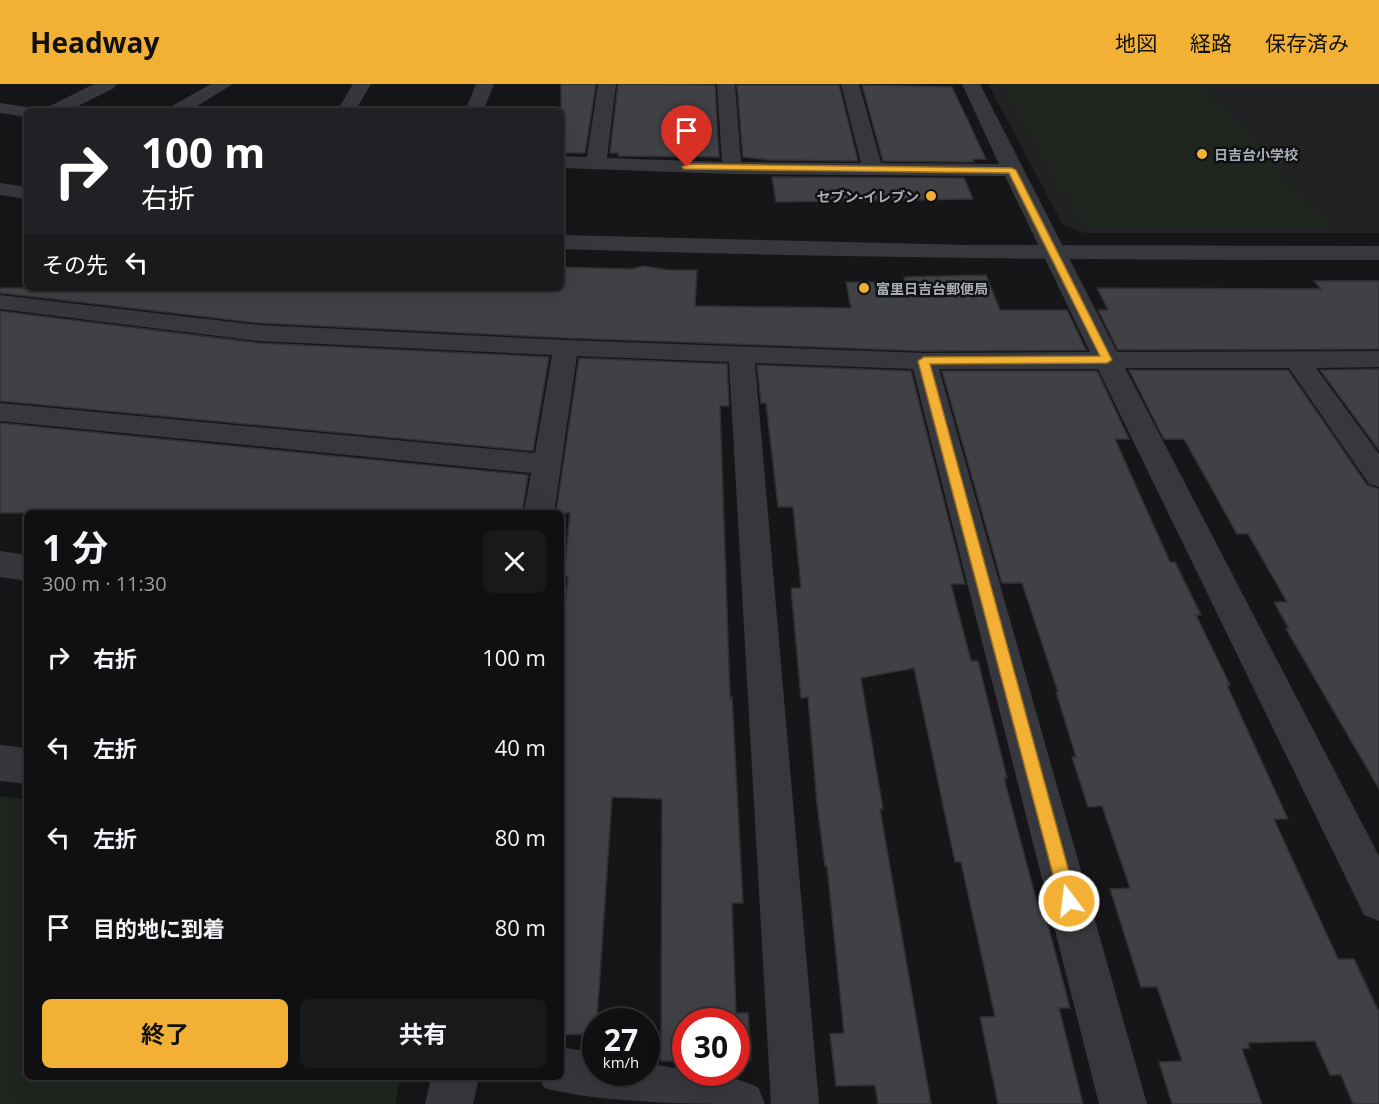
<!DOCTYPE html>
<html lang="ja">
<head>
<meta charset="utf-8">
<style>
  :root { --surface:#101012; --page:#19191b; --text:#f1f3f6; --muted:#9c9d9f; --line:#303032; --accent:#f2b134 }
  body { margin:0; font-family:"Open Sans","Noto Sans JP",sans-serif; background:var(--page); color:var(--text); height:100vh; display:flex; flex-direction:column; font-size:22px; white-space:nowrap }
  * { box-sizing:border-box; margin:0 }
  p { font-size:20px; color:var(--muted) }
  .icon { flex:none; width:33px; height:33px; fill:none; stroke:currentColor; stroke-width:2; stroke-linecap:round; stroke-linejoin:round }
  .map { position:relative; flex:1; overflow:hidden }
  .drawer { position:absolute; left:24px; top:426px; width:540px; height:570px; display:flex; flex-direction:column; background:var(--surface); border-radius:9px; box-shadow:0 6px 24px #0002,0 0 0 2px var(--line) }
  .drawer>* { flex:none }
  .banner { position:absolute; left:24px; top:24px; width:540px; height:183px; border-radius:9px; box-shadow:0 6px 24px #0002,0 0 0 2px var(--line); background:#202124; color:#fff; overflow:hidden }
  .speed { position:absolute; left:582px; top:924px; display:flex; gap:12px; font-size:30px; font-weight:700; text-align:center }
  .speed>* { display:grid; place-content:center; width:78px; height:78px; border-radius:50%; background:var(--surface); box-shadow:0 6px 24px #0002,0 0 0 2px var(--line); line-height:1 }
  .speed small { font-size:15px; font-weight:400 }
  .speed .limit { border:9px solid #d22; background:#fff; color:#111 }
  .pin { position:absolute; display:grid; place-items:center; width:51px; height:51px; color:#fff; margin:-62px -26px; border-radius:50% 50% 50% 0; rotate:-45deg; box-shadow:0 0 6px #0007 }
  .pin .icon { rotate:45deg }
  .me { position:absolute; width:66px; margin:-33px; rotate:345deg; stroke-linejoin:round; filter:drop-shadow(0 0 4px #0008) }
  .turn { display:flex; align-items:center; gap:21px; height:126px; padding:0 18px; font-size:27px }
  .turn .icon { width:78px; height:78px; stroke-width:2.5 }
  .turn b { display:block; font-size:42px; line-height:51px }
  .then { display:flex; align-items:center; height:57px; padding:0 18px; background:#0003; gap:12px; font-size:22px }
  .round { display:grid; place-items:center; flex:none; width:63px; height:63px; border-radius:9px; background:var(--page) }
  .summary { display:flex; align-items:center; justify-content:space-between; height:102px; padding:0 18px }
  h1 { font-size:36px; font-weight:700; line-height:45px }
  .button { display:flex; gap:12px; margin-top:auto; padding:12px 18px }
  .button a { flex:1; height:69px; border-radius:9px; background:var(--accent); color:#111; font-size:24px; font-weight:700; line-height:69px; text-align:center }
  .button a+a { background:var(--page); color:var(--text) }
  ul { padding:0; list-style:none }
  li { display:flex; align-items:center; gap:18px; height:90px; padding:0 18px }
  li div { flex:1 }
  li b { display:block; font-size:22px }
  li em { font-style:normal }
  header { display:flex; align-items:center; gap:36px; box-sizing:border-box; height:84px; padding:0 30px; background:var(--accent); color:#111 }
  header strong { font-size:28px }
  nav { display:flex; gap:33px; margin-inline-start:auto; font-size:21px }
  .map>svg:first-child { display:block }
  .built { fill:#222225 }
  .green { fill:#1e261f }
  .building { fill:#404145; stroke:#303034; stroke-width:1.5 }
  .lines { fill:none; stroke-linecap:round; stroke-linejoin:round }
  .minor { fill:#37383d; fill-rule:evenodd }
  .tertiary { fill:#37383d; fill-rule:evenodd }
  .route { fill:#f2b134; stroke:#9d7322; stroke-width:1.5 }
  .poi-dot { fill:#f2b134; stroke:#111113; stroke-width:2 }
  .labels { text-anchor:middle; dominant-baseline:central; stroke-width:5; stroke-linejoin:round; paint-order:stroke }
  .far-poi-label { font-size:14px; font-weight:bold; fill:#a8adb8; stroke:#111113; text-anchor:start }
</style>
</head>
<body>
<header>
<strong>Headway</strong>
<nav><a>地図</a><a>経路</a><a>保存済み</a></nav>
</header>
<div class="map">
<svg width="1379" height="1020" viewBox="0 0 1379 1020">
  <rect width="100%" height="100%" fill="#161618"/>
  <!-- built -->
  <path class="built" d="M988 0H1379V149H1085L1063 141Z"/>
  <!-- green -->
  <path class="green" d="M1002 0H1201L1331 143H1089L1080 139Z
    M0 712 27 716V993H401L395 1020H0Z"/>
  <!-- building -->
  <path class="building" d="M561 0H596L585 69H561Z
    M618 0 715 1 719 73 618 72 619 69H610Z
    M737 1H839L858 77 770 76 743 73Z
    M862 1 952 3 986 75H973L974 78 883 77Z
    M772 93 964 94 973 115 776 118Z
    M644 182 668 186H697L695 222 851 224 846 198H905L904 193 986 191 1000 226H1067L1086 266 924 267 566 254 259 239 0 209V204H561V183L631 185Z
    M1314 197H1379V265L1118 266 1098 226H1108L1097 204 1321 205Z
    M0 227 259 259 549 273 533 367 0 317Z
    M579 274 727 280 729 322H720L730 614 732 613 743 819H732L736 929H748L751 976H736V938H686V977H661L662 715 612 713 596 950 561 951V566L568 492H564L570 429H556Z
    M757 281 911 287 965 500H951L971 577H978L1007 694H1004L1040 830H1045L1070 924H1059L1083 1020H998L980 933H995L961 778H955L914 584 861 594 883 725H880L931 1020H878L875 1001 836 1002 830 950 844 949 827 782H825L817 720 808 613 801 614 791 504H801L793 423H778L766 319H761Z
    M1379 285V366L1320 286Z
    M1129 286H1288L1367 401 1379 405V705L1286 545H1289L1274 518H1287L1248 450H1237L1184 355H1164Z
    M942 287H1097L1129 355H1115L1170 478H1175L1201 531H1196L1230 601H1227L1288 735H1274L1338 875H1354L1379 928V1020H1353L1341 991H1330L1315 957 1248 959 1250 964 1242 965 1262 1020H1172L1159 978 1182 977 1157 903H1141L1110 805 1130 804 1102 722 1088 723 1072 673H1076L1056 608H1058L1022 499H1002Z
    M0 339 528 391 522 429H0Z"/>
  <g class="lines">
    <!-- minor -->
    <path class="minor" d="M94 0H117L114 4 68 27H45L48 23Z
      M211 0H233L189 27H167L170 23Z
      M353 0H371L355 27H337Z
      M476 0H494L483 27H465Z
      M598 0H616L607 74 722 78 717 0H735L741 78 861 79 841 0H859L881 79 999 80 962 0H980L1117 268 1379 267V283L1316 284 1379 370V403L1369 400 1289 284H1125L1379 772V837L1364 831 1098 285H939L1147 1020H1099L913 285 755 279 819 1020H771L729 278 577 272 554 429H524L531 389 0 337V319L535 369 552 271 259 257 0 225V211L259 241 566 256 924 269 1090 268 1005 92 732 90 561 84V72L587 73Z
      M0 19 27 23 35 27H27V33L0 29Z
      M0 467 27 471V497L0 493Z
      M0 661 27 664V700L0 697Z
      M561 963 596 969V988H646V979L686 986V988C710 988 735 993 758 1003L765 1020C698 1020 606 1020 544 1004L540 993H561Z
      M431 993H479L473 1020H425Z"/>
    <!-- tertiary -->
    <path class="tertiary" d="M0 99 27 103V115L0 111Z
      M561 151 970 161 1379 162V176C1106 176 834 174 561 165Z"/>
  </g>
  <!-- route -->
  <path class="route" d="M687 80 1012 84 1016 86 1112 276 1107 279 930 280 1077 817 1075 823 1069 826 1062 823 1060 817 918 277 924 273 1100 272 1009 89 684 85 682 83Z"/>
  <!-- markers -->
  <g class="poi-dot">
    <circle cx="1202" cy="70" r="6"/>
    <circle cx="931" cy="112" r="6"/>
    <circle cx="864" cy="204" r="6"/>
  </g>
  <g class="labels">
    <!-- far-poi labels -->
    <g class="far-poi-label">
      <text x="1214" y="70">日吉台小学校</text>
      <text x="919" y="112" text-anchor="end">セブン-イレブン</text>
      <text x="876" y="204">富里日吉台郵便局</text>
    </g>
  </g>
</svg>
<div class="speed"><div>27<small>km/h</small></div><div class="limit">30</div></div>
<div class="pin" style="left:687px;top:83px;background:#d93025"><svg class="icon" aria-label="arrive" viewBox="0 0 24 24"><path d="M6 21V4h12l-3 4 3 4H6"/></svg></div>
<svg class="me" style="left:1069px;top:817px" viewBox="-20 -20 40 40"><circle r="17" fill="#f2b134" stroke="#fff" stroke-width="3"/><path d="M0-11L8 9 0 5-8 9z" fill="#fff"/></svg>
<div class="banner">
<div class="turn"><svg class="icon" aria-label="right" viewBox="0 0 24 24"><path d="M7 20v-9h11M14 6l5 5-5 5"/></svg><div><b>100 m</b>右折</div></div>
<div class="then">その先<svg class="icon" aria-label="left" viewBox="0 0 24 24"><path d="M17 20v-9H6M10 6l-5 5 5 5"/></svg></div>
</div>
<section class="drawer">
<div class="summary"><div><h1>1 分</h1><p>300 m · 11:30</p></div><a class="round"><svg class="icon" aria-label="close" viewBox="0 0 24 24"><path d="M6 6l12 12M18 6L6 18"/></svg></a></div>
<ul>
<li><svg class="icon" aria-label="right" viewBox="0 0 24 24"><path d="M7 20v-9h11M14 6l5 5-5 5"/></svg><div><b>右折</b></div><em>100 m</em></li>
<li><svg class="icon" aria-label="left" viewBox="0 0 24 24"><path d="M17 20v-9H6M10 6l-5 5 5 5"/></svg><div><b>左折</b></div><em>40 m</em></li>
<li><svg class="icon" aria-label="left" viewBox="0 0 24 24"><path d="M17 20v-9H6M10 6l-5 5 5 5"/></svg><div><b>左折</b></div><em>80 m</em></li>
<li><svg class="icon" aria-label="arrive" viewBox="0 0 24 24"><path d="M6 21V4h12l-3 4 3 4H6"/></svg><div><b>目的地に到着</b></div><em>80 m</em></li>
</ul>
<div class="button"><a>終了</a><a>共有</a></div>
</section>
</div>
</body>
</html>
